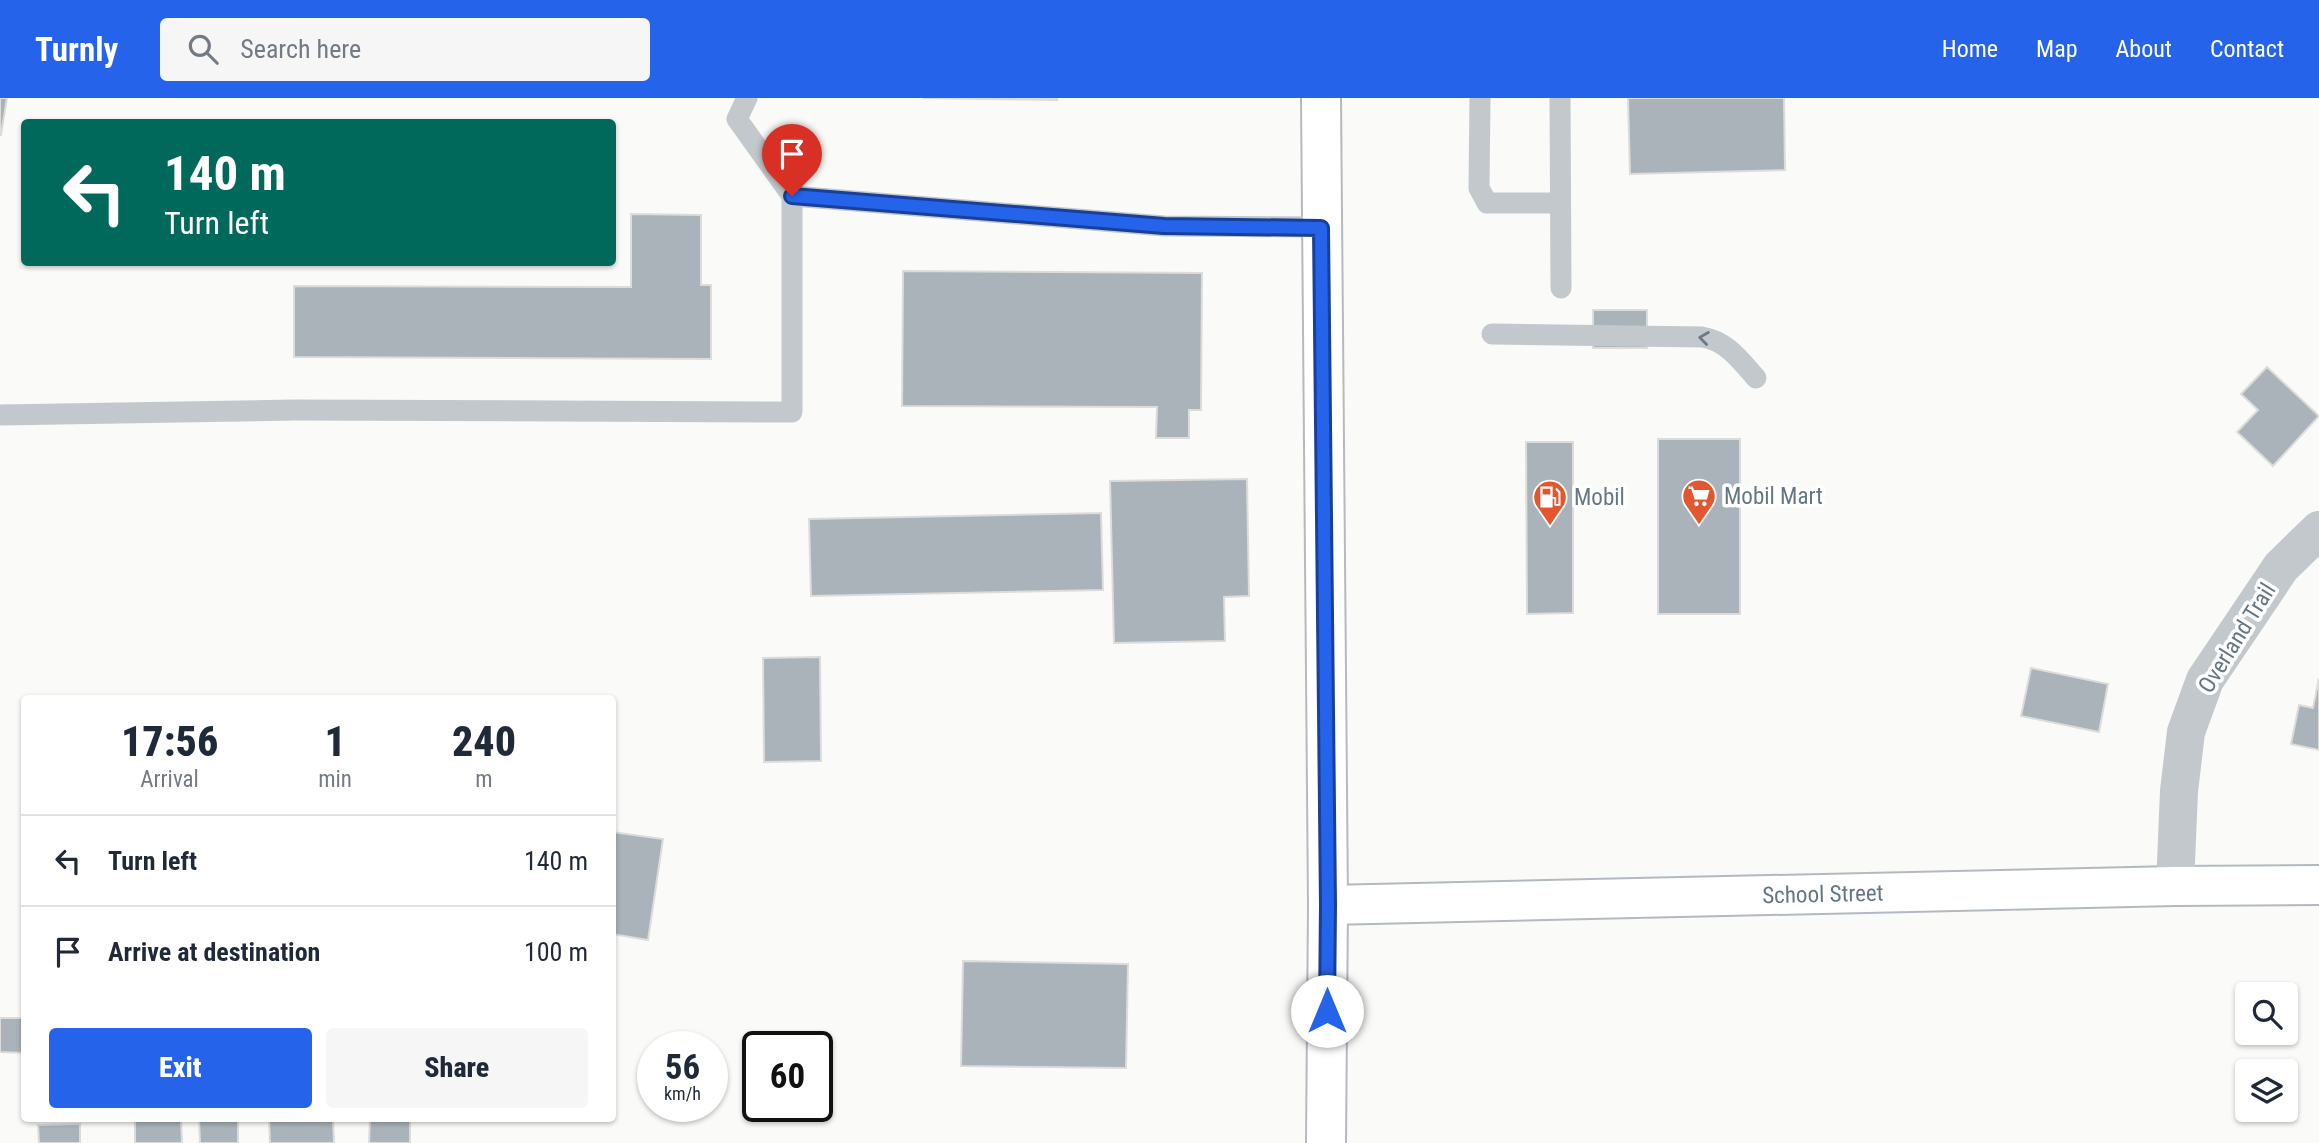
<!DOCTYPE html>
<html lang="en">
<head>
<meta charset="utf-8">
<style>
  :root { --surface:#fff; --page:#f6f6f7; --text:#1f2937; --muted:#747a83; --line:#e0e1e3; --accent:#2563eb }
  body { margin:0; font-family:"Roboto Condensed",sans-serif; background:var(--page); color:var(--text); height:100vh; display:flex; flex-direction:column; font-size:26px; white-space:nowrap }
  * { box-sizing:border-box; margin:0 }
  p { font-size:23px; color:var(--muted) }
  .icon { flex:none; width:38px; height:38px; fill:none; stroke:currentColor; stroke-width:2; stroke-linecap:round; stroke-linejoin:round }
  .map { position:relative; flex:1; overflow:hidden }
  .drawer { position:absolute; left:21px; top:597px; width:595px; height:427px; display:flex; flex-direction:column; background:var(--surface); border-radius:7px; box-shadow:0 2px 5px #0004 }
  .drawer>* { flex:none }
  .top-card { position:absolute; left:21px; top:21px; width:595px; height:147px; border-radius:7px; box-shadow:0 2px 5px #0004; background:#00695c; color:#fff; overflow:hidden }
  .fabs { position:absolute; left:2235px; top:884px; display:grid; gap:14px }
  .fabs a { display:grid; place-items:center; width:63px; height:63px; border-radius:7px; background:var(--surface); box-shadow:0 2px 5px #0004; font-size:35px }
  .speed { position:absolute; left:637px; top:933px; display:flex; gap:14px; font-size:35px; font-weight:700; text-align:center }
  .speed>* { display:grid; place-content:center; width:91px; height:91px; border-radius:50%; background:var(--surface); box-shadow:0 2px 5px #0004; line-height:1 }
  .speed small { font-size:18px; font-weight:400 }
  .speed .limit { border:4px solid #111; border-radius:10px; background:#fff; color:#111 }
  .pin { position:absolute; display:grid; place-items:center; width:60px; height:60px; color:#fff; margin:-72px -30px; border-radius:50% 50% 50% 0; rotate:-45deg; box-shadow:0 0 7px #0007 }
  .pin .icon { rotate:45deg }
  .me { position:absolute; width:77px; margin:-38px; rotate:0deg; stroke-linejoin:round; filter:drop-shadow(0 0 5px #0008) }
  .turn { display:flex; align-items:center; gap:24px; height:147px; padding:0 28px; font-size:32px }
  .turn .icon { width:91px; height:91px; stroke-width:2.5 }
  .turn b { display:block; font-size:49px; line-height:60px }
  .eta { display:flex; justify-content:space-evenly; align-items:center; height:119px; text-align:center }
  .eta b { font-size:42px; font-weight:800; line-height:49px }
  .primary-button { display:flex; gap:14px; margin-top:auto; padding:14px 28px }
  .primary-button a { flex:1; height:80px; border-radius:7px; background:var(--accent); color:#fff; font-size:28px; font-weight:800; line-height:80px; text-align:center }
  .primary-button a+a { background:var(--page); color:var(--text) }
  ul { padding:0; list-style:none }
  li { display:flex; align-items:center; gap:21px; height:91px; padding:0 28px; border-top:2px solid var(--line) }
  li div { flex:1 }
  li b { display:block; font-size:26px }
  li em { font-style:normal }
  header { display:flex; align-items:center; gap:42px; box-sizing:border-box; height:98px; padding:0 35px; background:var(--accent); color:#fff }
  header strong { font-size:33px }
  nav { display:flex; gap:38px; margin-inline-start:auto; font-size:24px }
  .search { width:490px; height:63px; background:var(--page); display:flex; align-items:center; gap:18px; box-sizing:border-box; padding:0 24px; border-radius:7px; color:var(--muted); font-size:26px }
  .map>svg:first-child { display:block }
  .building { fill:#aab3b9; stroke:#dcdcda; stroke-width:2 }
  .lines { fill:none; stroke-linecap:round; stroke-linejoin:round }
  .secondary-casing { stroke:#b3babf; stroke-width:42 }
  .primary-casing { stroke:#b5babe; stroke-width:42 }
  .service { stroke:#c3c8cc; stroke-width:21 }
  .minor { stroke:#c3c8cc; stroke-width:38 }
  .secondary { stroke:#fff; stroke-width:38 }
  .primary { stroke:#fff; stroke-width:38 }
  .oneway { stroke:#6a7a87 }
  .route-casing { stroke:#184099; stroke-width:18 }
  .route { stroke:#2563eb; stroke-width:12 }
  .labels { text-anchor:middle; dominant-baseline:central; stroke-width:7; stroke-linejoin:round; paint-order:stroke }
  .poi-label { font-size:23px; fill:#657683; stroke:#fff; text-anchor:start }
  .street-label { font-size:23px; fill:#657683; stroke:#fff }
</style>
</head>
<body>
<header>
<strong>Turnly</strong>
<div class="search"><svg class="icon" aria-label="search" viewBox="0 0 24 24"><circle cx="10" cy="10" r="6"/><path d="M15 15l6 6"/></svg>Search here</div>
<nav><a>Home</a><a>Map</a><a>About</a><a>Contact</a></nav>
</header>
<div class="map">
<svg width="2319" height="1045" viewBox="0 0 2319 1045">
  <rect width="100%" height="100%" fill="#fafaf8"/>
  <!-- building -->
  <path class="building" d="M0 0H7L1 37H0Z
    M923 0H1057V2Z
    M1628 0H1784L1785 72 1630 76Z
    M631 116 701 117V187H711V261L294 259V188L631 189Z
    M903 173 1202 175 1201 312H1189V340H1156L1157 309 902 308Z
    M1593 212H1647V250H1593Z
    M2267 269 2319 318 2273 368 2237 334 2258 312 2241 296Z
    M1658 341H1740V516H1658Z
    M1526 344H1573V515L1527 516Z
    M1247 381 1249 498 1224 499 1225 543 1114 545 1110 383Z
    M1101 415 1103 492 811 498 809 421Z
    M820 559 821 663 764 664 763 560Z
    M2031 570 2108 586 2099 634 2021 618Z
    M2319 580V652L2291 646 2299 607 2313 610Z
    M612 734 663 741 648 842 612 836Z
    M963 863 1128 866 1126 970 961 968Z
    M0 920H24V955L0 954Z
    M135 1020H181L182 1045H135Z
    M199 1020H238V1045H200Z
    M269 1020H333L334 1045H270Z
    M370 1020H410V1045H369Z
    M80 1026V1045H39L38 1027Z"/>
  <g class="lines">
    <!-- secondary casing -->
    <g class="secondary-casing">
      <g id="secondary">
        <path id="s1" d="M1328 807 2175 788 2319 787"/>
      </g>
    </g>
    <!-- primary casing -->
    <g class="primary-casing">
      <path id="primary" d="M1321 0 1328 807 1326 1045"/>
    </g>
    <!-- service -->
    <path class="service" d="M747 0 737 21 792 98 1164 128 1321 129
      M1480 0 1479 90 1487 105H1560
      M1560 0 1561 190
      M1492 236 1702 239C1727 243 1740 262 1756 280
      M0 317 295 312 792 314V98"/>
    <!-- minor -->
    <path class="minor" d="M2175 788 2179 693 2186 634 2205 582 2281 469 2319 432"/>
    <!-- secondary -->
    <use href="#secondary" class="secondary"/>
    <!-- primary -->
    <use href="#primary" class="primary"/>
  </g>
  <!-- one-way arrows -->
  <defs><path id="oneway-chevron" d="M-2-3.5L2.5 0L-2 3.5" fill="none" stroke-width="1.6" stroke-linecap="round" stroke-linejoin="round" transform="scale(1.75)"/></defs>
  <use class="oneway" href="#oneway-chevron" transform="translate(1704 240) rotate(-172)"/>
  <g class="lines">
    <!-- route casing -->
    <g class="route-casing">
      <path id="route" d="M792 98 1164 128 1321 130 1328 807 1327 913"/>
    </g>
    <!-- route -->
    <use href="#route" class="route"/>
  </g>
  <!-- icons -->
  <defs>
    <g id="supermarket-pin" transform="scale(1.75)"><path d="M0 17L-7.5 6A9.5 9.5 0 1 1 7.5 6Z" fill="#e4572e" stroke="#fff"/><path d="M-6-5.5h2.5l.6 2H6L4.5 2H-2.5L-4.4-4H-6ZM-1.5 3.2a1.3 1.3 0 1 0 .1 0ZM3 3.2a1.3 1.3 0 1 0 .1 0Z" fill="#fff"/></g>
    <g id="fuel-pin" transform="scale(1.75)"><path d="M0 17L-7.5 6A9.5 9.5 0 1 1 7.5 6Z" fill="#e4572e" stroke="#fff"/><path d="M-5.5-6h7V0h2V4h1.3V-2.5L3-4.5l.8-.8L6-3V5H2.5V1h-1V6h-7ZM-4.2-4.7v3.2H.2V-4.7Z" fill="#fff"/></g>
  </defs>
  <g fill-rule="evenodd">
    <use href="#supermarket-pin" x="1699" y="398"/>
    <use href="#fuel-pin" x="1550" y="399"/>
  </g>
  <g class="labels">
    <!-- poi labels -->
    <g class="poi-label">
      <text x="1724" y="398">Mobil Mart</text>
      <text x="1574" y="399">Mobil</text>
    </g>
    <!-- street labels -->
    <g class="street-label">
      <text transform="translate(2237 540) rotate(-58)">Overland Trail</text>
      <text stroke="none"><textPath href="#s1" startOffset="495">School Street</textPath></text>
    </g>
  </g>
</svg>
<div class="fabs">
<a><svg class="icon" aria-label="search" viewBox="0 0 24 24"><circle cx="10" cy="10" r="6"/><path d="M15 15l6 6"/></svg></a>
<a><svg class="icon" aria-label="layers" viewBox="0 0 24 24"><path d="M12 4l9 5-9 5-9-5zM3 14l9 5 9-5"/></svg></a>
</div>
<div class="speed"><div>56<small>km/h</small></div><div class="limit">60</div></div>
<div class="pin" style="left:792px;top:98px;background:#d93025"><svg class="icon" aria-label="arrive" viewBox="0 0 24 24"><path d="M6 21V4h12l-3 4 3 4H6"/></svg></div>
<svg class="me" style="left:1327px;top:913px" viewBox="-20 -20 40 40"><circle r="19" fill="#fff"/><path d="M0-13L10 11 0 6-10 11z" fill="#2563eb"/></svg>
<div class="top-card">
<div class="turn"><svg class="icon" aria-label="left" viewBox="0 0 24 24"><path d="M17 20v-9H6M10 6l-5 5 5 5"/></svg><div><b>140 m</b>Turn left</div></div>
</div>
<section class="drawer">
<div class="eta">
<div><b>17:56</b><p>Arrival</p></div>
<div><b>1</b><p>min</p></div>
<div><b>240</b><p>m</p></div>
</div>
<ul>
<li><svg class="icon" aria-label="left" viewBox="0 0 24 24"><path d="M17 20v-9H6M10 6l-5 5 5 5"/></svg><div><b>Turn left</b></div><em>140 m</em></li>
<li><svg class="icon" aria-label="arrive" viewBox="0 0 24 24"><path d="M6 21V4h12l-3 4 3 4H6"/></svg><div><b>Arrive at destination</b></div><em>100 m</em></li>
</ul>
<div class="primary-button"><a>Exit</a><a>Share</a></div>
</section>
</div>
</body>
</html>
